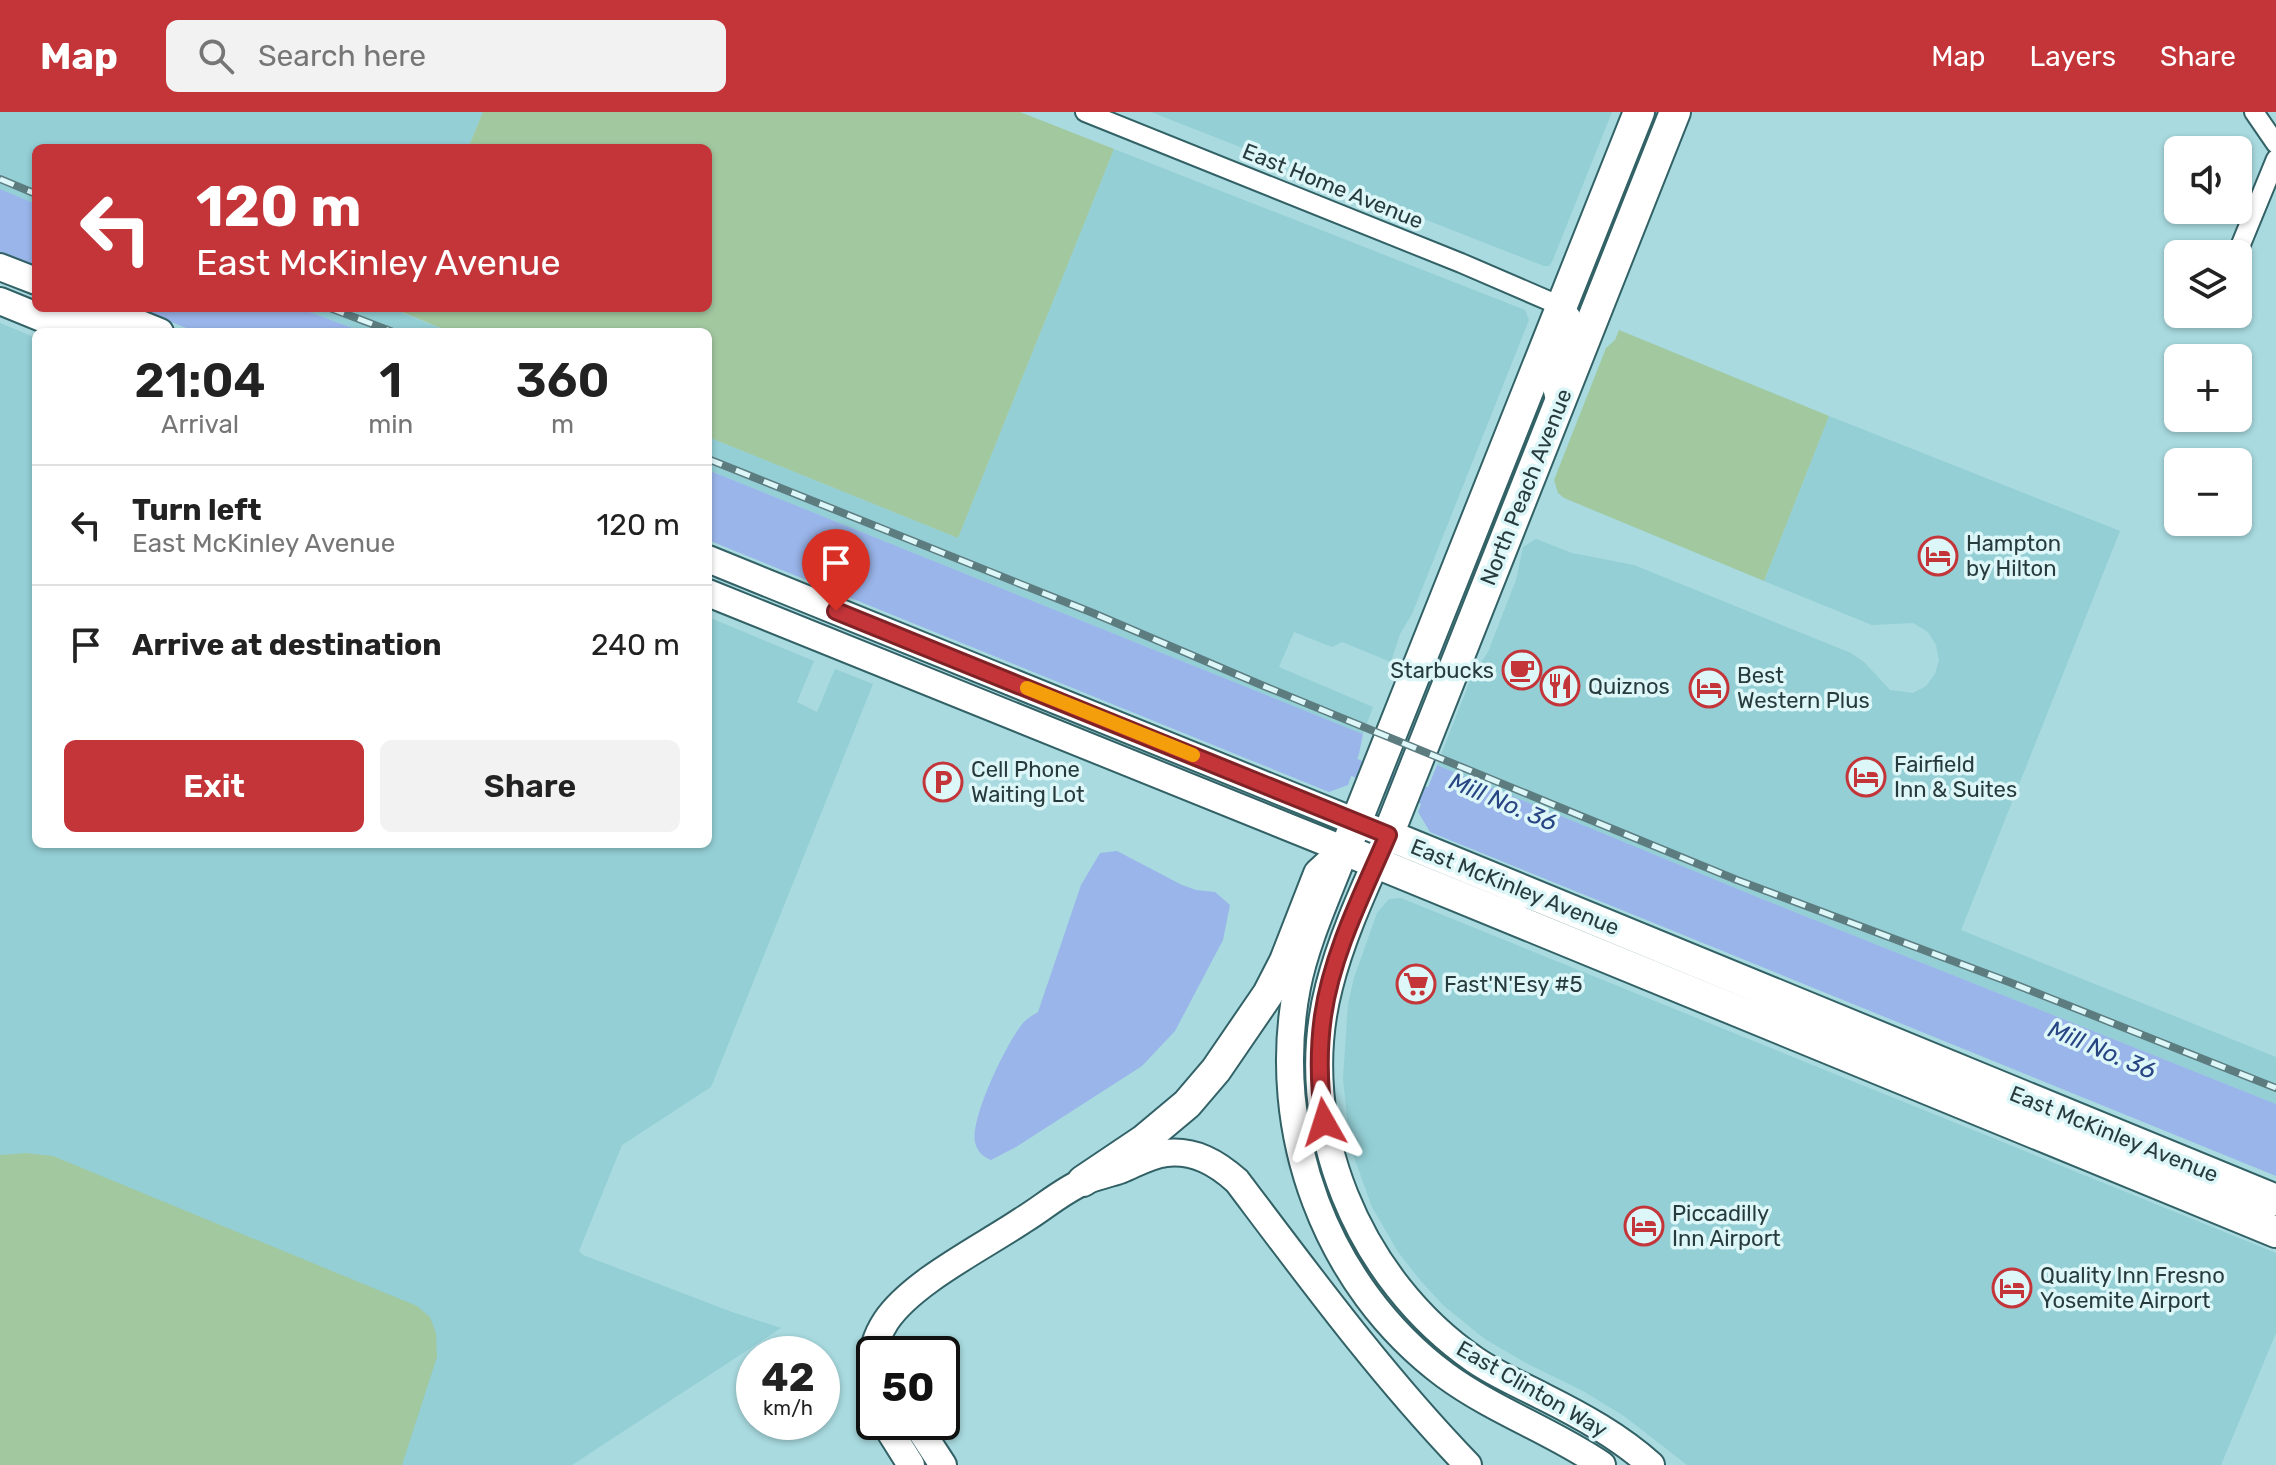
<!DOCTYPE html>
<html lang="en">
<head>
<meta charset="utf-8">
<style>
  :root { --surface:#fff; --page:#f2f2f2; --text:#222; --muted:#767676; --line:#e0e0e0; --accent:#c4353a }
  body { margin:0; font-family:Rubik,sans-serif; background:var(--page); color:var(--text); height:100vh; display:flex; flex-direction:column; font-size:30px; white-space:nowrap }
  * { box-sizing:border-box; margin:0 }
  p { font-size:26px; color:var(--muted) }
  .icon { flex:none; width:44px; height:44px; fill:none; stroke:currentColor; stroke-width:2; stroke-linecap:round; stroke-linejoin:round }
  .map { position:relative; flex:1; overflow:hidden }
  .drawer { position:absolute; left:32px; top:216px; width:680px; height:520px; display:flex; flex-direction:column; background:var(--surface); border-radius:12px; box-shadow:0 2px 6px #0004 }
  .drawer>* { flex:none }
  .banner { position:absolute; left:32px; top:32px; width:680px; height:168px; border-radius:12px; box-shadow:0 2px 6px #0004; background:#c4353a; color:#fff; overflow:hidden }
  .fabs { position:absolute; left:2164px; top:24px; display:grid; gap:16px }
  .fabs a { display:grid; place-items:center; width:88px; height:88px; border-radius:12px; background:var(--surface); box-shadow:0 2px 6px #0004; font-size:40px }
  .speed { position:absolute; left:736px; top:1224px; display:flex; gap:16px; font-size:40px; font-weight:700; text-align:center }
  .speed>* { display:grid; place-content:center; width:104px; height:104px; border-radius:50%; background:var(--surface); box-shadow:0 2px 6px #0004; line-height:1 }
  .speed small { font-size:20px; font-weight:400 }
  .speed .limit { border:4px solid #111; border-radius:12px; background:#fff; color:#111 }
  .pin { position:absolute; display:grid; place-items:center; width:68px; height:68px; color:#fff; margin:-82px -34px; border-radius:50% 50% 50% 0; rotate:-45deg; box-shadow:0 0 8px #0007 }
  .pin .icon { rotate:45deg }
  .me { position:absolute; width:88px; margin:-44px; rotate:354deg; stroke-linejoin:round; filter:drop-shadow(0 0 6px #0008) }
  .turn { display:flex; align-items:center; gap:28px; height:168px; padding:0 32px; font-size:36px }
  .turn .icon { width:104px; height:104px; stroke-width:2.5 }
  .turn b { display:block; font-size:56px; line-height:68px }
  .eta { display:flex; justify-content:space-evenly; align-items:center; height:136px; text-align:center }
  .eta b { font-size:48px; font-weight:600; line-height:56px }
  .primary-button { display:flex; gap:16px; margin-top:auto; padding:16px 32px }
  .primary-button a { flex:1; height:92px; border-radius:12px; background:var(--accent); color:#fff; font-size:32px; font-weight:600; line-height:92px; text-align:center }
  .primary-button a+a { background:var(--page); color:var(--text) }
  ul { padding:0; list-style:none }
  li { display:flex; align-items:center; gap:24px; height:120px; padding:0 32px; border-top:2px solid var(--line) }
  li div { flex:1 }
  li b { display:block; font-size:30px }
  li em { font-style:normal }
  header { display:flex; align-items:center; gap:48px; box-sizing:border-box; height:112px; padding:0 40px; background:var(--accent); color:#fff }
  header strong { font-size:38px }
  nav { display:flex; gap:44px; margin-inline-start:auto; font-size:28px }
  .search { width:560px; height:72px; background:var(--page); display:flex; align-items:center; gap:20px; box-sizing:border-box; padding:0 28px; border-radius:12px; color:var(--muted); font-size:30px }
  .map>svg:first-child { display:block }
  .built { fill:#93cfd5 }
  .green { fill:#a2c8a0 }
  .water { fill:#9ab5ea }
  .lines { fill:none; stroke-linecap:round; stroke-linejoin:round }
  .canal { stroke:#9ab5ea; stroke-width:18 }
  .street-casing { stroke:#326166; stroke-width:22 }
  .secondary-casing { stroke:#326166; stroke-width:30 }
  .primary-casing { stroke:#326166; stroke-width:34 }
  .street { stroke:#fff; stroke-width:18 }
  .secondary { stroke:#fff; stroke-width:26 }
  .primary { stroke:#fff; stroke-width:30 }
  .rail-casing { stroke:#5c7c80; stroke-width:8 }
  .rail { stroke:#ddf6f8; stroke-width:5; stroke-dasharray:15; stroke-linecap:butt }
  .route-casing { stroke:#7f2226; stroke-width:20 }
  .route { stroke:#c4353a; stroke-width:14 }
  .slow { stroke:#f59e0b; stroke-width:14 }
  .labels { text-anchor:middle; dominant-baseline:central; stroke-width:7; stroke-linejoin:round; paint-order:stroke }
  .street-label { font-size:22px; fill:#273b3d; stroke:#ddf6f8 }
  .poi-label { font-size:22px; fill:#273b3d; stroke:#ddf6f8; text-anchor:start }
  .water-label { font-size:24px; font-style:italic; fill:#284584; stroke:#ddf6f8 }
</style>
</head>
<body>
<header>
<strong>Map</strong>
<div class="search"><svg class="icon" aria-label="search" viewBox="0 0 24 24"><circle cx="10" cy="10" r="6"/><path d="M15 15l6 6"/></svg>Search here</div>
<nav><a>Map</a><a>Layers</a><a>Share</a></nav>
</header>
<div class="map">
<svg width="2276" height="1353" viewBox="0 0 2276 1353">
  <rect width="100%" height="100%" fill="#a8dadf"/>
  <!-- built -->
  <path class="built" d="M0 0H483L468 36H36V92L0 77Z
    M1151 0H1612L1552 150 1549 154H1544Z
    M1114 37 1525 198 1529 208 1412 502 1400 522 1391 550 1342 530 1332 535 1294 520 1279 555 1373 595 1363 622 708 358V325L958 426Z
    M299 196H404L402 201 450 220H363Z
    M0 211 36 226V732H708V505L814 549 797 590 817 600 835 557 873 572 711 975 622 1033 579 1139 583 1143 732 1200 781 1216 572 1353H0Z
    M1829 304 2120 419 1961 818 2276 945V992L1755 784 1437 653 1471 566 1488 540 1516 468 1523 435 1536 427 1572 441 1634 453 1851 541 1864 550 1890 578 1913 581 1926 574 1935 562 1939 548 1936 533 1928 520 1913 511 1872 513 1764 469Z
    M1401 786 2276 1141V1221L2221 1353H1687L1624 1304 1583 1279 1526 1251 1485 1227 1444 1194 1420 1168 1398 1140 1372 1095 1350 1034 1343 966 1348 892 1354 866 1377 801 1389 787Z"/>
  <!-- green -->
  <path class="green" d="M483 0H1020L1114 37 958 426 708 325V220H450L402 200 404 196H708V36H468Z
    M1619 218 1829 304 1764 469 1564 386 1558 381 1554 368 1606 236 1615 228Z
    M26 1041 53 1044 417 1194 430 1205 436 1221 437 1245 402 1353H0V1043Z"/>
  <!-- water -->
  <path class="water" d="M0 77 36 92V155L0 140Z
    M137 196H299L363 220H196Z
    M708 358 1363 622 1359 642 1348 673 1329 680 708 428Z
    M1437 653 1755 784 2276 992V1064L1430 720 1418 700Z
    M1117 739 1182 773 1196 778 1215 780 1230 793 1223 828 1175 919 1142 954 1016 1035 991 1048C982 1044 977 1039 975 1030 970 1006 1007 930 1023 911 1027 906 1034 903 1038 900L1081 773 1100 741Z"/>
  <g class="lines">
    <!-- canal -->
    <path class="canal" d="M1331 646 1445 692"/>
    <!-- street casing -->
    <g class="street-casing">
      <path id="street" d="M1085 0 1461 151 1563 195 1571 204 1572 211 1551 271 1556 292
        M2254 0 2276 32
        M2237 142 2276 47"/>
    </g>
    <!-- secondary casing -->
    <g class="secondary-casing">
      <path id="secondary" d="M0 155 36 169
        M0 189 76 220
        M101 196 160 220
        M61 201 110 220
        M708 447 1388 723C1366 773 1342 823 1329 875 1293 1014 1359 1168 1475 1248 1497 1263 1521 1273 1544 1285 1582 1304 1620 1325 1651 1353
        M708 481 1345 738C1328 783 1306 829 1297 875 1269 1020 1326 1174 1445 1263 1494 1299 1552 1319 1602 1353
        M874 1279C869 1255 872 1230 886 1209 912 1170 983 1135 1023 1108 1043 1096 1063 1078 1085 1069 1096 1064 1109 1062 1120 1058 1135 1052 1149 1043 1166 1041 1195 1038 1217 1051 1237 1069 1311 1167 1383 1265 1468 1353
        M884 1310 911 1353
        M915 1310 943 1353"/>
    </g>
    <!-- primary casing -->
    <g class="primary-casing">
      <path id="primary" d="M1675 0 1388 723 2276 1088
        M1345 738 2276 1120
        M1083 1069 1144 1028 1187 992 1216 958 1268 882 1285 849 1319 762 1345 738 1639 0"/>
    </g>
    <!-- street -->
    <use href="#street" class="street"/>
    <!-- secondary -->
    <use href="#secondary" class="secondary"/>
    <!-- primary -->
    <use href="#primary" class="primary"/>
    <!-- rail casing -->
    <g class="rail-casing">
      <path id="rail" d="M0 67 36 82
        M330 196 393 220
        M708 347 1093 501 1259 572 1737 768 2009 870 2276 976"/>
    </g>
    <!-- rail -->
    <use href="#rail" class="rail"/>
  </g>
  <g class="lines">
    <!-- route casing -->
    <g class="route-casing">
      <path id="route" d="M836 499 1388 723C1363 781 1332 841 1323 904 1318 940 1319 975 1324 1010"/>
    </g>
    <!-- route -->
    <use href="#route" class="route"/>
    <!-- slow -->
    <path class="slow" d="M1027 576 1193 643"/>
  </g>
  <!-- icons -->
  <defs>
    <g id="hotel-ring" transform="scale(2)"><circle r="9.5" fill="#ddf6f8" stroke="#c4353a" stroke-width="1.5"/><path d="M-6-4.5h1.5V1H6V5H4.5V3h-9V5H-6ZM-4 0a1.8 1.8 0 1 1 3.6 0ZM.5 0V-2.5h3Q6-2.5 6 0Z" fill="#c4353a"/></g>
    <g id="cafe-ring" transform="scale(2)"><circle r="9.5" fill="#ddf6f8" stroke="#c4353a" stroke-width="1.5"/><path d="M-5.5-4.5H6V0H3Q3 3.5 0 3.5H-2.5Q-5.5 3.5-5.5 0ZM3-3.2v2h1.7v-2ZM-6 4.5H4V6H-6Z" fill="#c4353a"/></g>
    <g id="restaurant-ring" transform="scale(2)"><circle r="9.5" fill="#ddf6f8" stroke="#c4353a" stroke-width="1.5"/><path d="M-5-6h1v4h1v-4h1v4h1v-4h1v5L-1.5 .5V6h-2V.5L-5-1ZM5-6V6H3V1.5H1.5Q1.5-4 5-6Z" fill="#c4353a"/></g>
    <g id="parking-ring" transform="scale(2)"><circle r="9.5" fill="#ddf6f8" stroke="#c4353a" stroke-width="1.5"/><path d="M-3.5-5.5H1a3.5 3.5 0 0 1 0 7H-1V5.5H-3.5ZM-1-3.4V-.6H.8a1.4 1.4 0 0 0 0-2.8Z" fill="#c4353a"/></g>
    <g id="supermarket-ring" transform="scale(2)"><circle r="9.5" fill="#ddf6f8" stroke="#c4353a" stroke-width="1.5"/><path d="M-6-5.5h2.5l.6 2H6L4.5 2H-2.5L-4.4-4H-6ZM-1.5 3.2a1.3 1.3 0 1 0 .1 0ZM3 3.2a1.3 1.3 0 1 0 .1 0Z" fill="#c4353a"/></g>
  </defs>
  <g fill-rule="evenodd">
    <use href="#hotel-ring" x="1938" y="444"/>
    <use href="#cafe-ring" x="1522" y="558"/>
    <use href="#restaurant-ring" x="1560" y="574"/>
    <use href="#hotel-ring" x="1709" y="576"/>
    <use href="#hotel-ring" x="1866" y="665"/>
    <use href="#parking-ring" x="943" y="670"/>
    <use href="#supermarket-ring" x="1416" y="872"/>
    <use href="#hotel-ring" x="1644" y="1114"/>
    <use href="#hotel-ring" x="2012" y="1176"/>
  </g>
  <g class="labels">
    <!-- street labels -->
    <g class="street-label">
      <text transform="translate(1333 74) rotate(22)">East Home Avenue</text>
      <text transform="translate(1526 375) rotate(-68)">North Peach Avenue</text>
      <text transform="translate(1515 775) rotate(22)">East McKinley Avenue</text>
      <text transform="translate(2114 1022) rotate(22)">East McKinley Avenue</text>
      <text transform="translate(1532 1277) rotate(30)">East Clinton Way</text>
    </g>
    <!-- poi labels -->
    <g class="poi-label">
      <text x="1966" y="431">Hampton<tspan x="1966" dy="25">by Hilton</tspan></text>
      <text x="1494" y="558" text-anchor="end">Starbucks</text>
      <text x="1737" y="563">Best<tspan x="1737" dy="25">Western Plus</tspan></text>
      <text x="1588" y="574">Quiznos</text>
      <text x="1894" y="652">Fairfield<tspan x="1894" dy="25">Inn &amp; Suites</tspan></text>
      <text x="971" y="657">Cell Phone<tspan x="971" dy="25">Waiting Lot</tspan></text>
      <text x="1444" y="872">Fast'N'Esy #5</text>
      <text x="1672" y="1101">Piccadilly<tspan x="1672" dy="25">Inn Airport</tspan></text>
      <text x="2040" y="1163">Quality Inn Fresno<tspan x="2040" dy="25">Yosemite Airport</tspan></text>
    </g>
    <!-- water labels -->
    <g class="water-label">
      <text transform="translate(1503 690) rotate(23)">Mill No. 36</text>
      <text transform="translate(2102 938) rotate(23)">Mill No. 36</text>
    </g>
  </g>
</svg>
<div class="fabs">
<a><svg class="icon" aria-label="sound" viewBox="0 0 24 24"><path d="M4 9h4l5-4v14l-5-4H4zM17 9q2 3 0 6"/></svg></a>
<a><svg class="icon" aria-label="layers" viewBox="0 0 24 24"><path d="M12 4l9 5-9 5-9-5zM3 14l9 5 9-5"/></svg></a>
<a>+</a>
<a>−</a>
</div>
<div class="speed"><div>42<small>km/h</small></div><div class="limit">50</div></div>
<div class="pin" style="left:836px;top:499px;background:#d93025"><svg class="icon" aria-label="arrive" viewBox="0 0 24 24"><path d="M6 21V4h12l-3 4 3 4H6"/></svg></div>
<svg class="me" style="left:1324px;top:1010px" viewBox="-20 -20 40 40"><path d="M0-17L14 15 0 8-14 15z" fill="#c4353a" stroke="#fff" stroke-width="4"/></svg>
<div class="banner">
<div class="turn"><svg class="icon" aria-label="left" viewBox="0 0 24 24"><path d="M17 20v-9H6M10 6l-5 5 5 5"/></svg><div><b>120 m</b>East McKinley Avenue</div></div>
</div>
<section class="drawer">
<div class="eta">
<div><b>21:04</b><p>Arrival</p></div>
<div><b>1</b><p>min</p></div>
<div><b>360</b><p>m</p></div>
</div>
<ul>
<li><svg class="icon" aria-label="left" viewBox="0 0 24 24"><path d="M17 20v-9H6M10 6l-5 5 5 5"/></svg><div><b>Turn left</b><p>East McKinley Avenue</p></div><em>120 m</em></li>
<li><svg class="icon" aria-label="arrive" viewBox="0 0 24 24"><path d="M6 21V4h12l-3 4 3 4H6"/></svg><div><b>Arrive at destination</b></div><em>240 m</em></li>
</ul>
<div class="primary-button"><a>Exit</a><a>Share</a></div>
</section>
</div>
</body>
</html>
